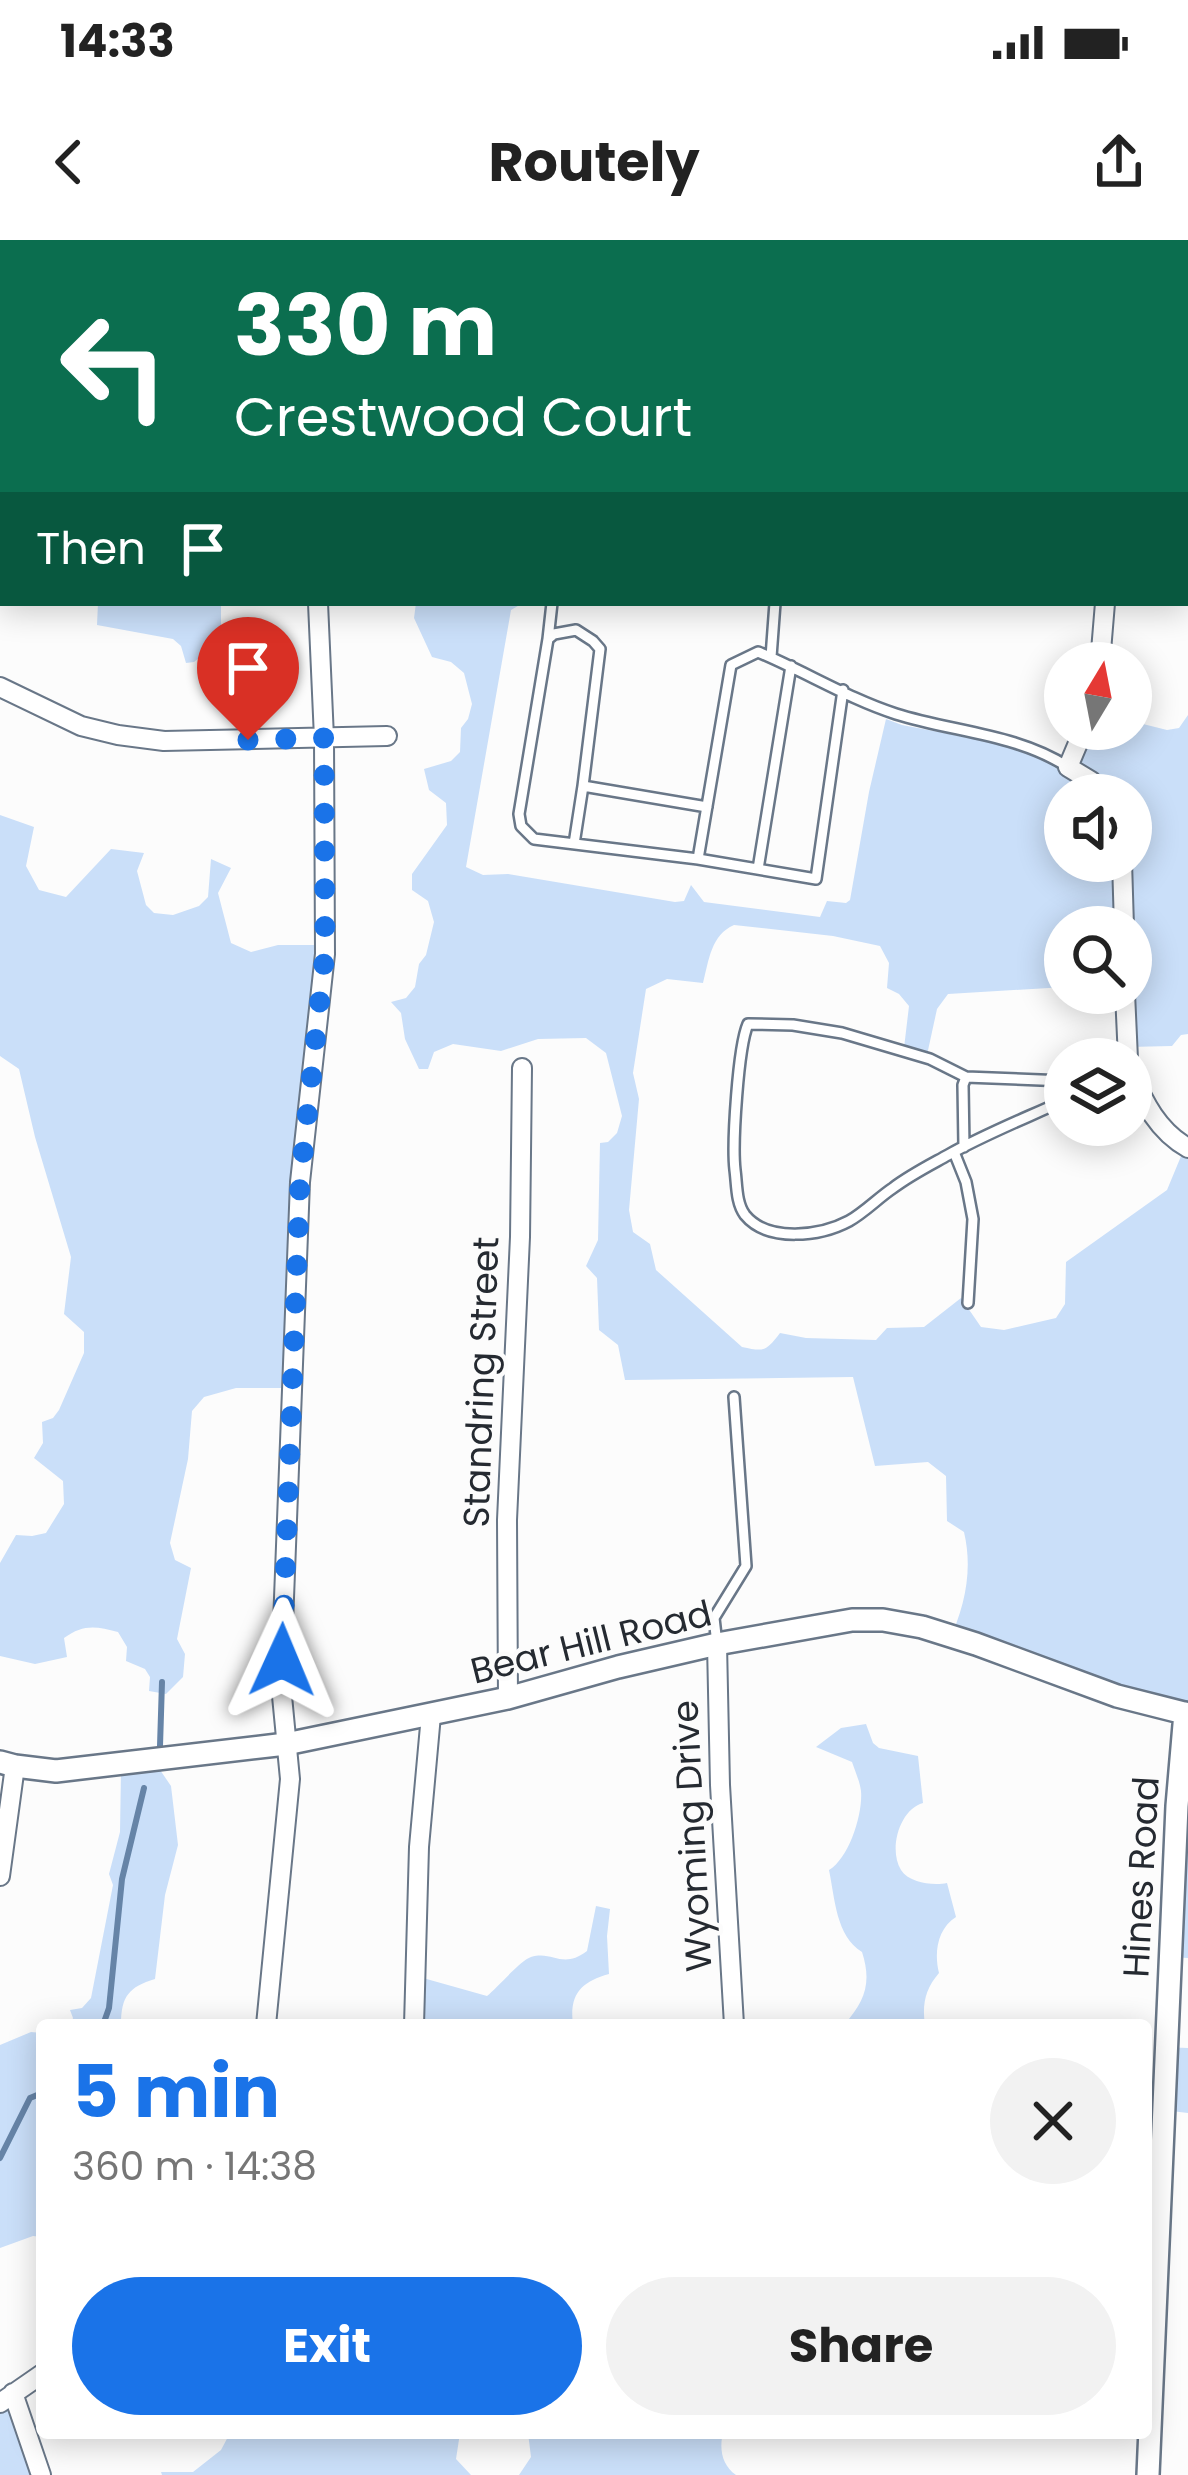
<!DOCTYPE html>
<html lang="en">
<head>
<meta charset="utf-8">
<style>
  :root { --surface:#fff; --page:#f2f2f2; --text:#222; --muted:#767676; --accent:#1a73e8 }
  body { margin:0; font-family:Poppins,sans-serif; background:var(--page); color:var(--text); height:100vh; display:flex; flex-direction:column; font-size:45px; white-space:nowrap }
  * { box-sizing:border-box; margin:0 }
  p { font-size:39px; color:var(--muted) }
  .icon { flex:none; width:66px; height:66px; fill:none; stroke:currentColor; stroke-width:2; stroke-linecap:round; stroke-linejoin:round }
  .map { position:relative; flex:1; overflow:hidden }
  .panel { position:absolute; left:36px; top:1779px; width:1116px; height:420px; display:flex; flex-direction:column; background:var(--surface); border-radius:12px; box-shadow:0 6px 30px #0003 }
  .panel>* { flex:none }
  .top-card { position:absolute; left:0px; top:0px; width:1188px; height:366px; box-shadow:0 6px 30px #0003; background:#0b6e4f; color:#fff; overflow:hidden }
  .needle { width:78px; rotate:10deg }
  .fabs { position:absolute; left:1044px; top:402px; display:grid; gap:24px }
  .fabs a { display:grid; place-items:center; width:108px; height:108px; border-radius:50%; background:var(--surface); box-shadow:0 6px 30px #0003; font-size:60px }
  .pin { position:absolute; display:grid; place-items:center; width:102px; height:102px; color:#fff; margin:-123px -51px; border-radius:50% 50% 50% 0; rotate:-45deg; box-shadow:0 0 12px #0007 }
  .pin .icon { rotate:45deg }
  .me { position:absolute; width:132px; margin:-66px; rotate:1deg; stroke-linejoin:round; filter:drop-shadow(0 0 9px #0008) }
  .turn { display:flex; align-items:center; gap:42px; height:252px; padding:0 36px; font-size:54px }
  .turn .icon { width:156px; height:156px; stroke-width:2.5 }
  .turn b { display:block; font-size:84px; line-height:102px }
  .then { display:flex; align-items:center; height:114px; padding:0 36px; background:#0003; gap:24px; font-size:45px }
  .round { display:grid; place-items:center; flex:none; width:126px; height:126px; border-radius:63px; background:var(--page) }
  .overview { display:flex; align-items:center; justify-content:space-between; height:204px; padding:0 36px }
  h1 { font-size:72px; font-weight:700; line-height:90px; color:var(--accent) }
  .cta { display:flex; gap:24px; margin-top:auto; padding:24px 36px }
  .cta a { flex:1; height:138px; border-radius:72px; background:var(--accent); color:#fff; font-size:48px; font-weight:700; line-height:138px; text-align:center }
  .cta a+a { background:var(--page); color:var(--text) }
  .status { display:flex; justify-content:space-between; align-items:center; height:84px; padding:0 60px; background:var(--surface); direction:ltr }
  .status svg { height:33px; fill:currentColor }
  header { display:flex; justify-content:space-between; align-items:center; height:156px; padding:0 36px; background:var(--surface); font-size:54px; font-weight:700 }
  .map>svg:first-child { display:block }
  .green { fill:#cadff9; fill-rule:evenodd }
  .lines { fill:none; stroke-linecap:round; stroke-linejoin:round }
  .stream { stroke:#6684a7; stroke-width:6 }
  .service-casing { stroke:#697788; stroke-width:14 }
  .minor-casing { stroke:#697788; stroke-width:22 }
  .tertiary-casing { stroke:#697788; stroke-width:26 }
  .service { stroke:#fff; stroke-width:9 }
  .minor { stroke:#fff; stroke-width:18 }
  .tertiary { stroke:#fff; stroke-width:21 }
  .route { stroke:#1a73e8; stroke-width:21; stroke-dasharray:0 37.8 }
  .labels { text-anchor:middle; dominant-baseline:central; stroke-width:9; stroke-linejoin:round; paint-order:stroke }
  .street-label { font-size:36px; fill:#252a31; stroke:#fcfcfc }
</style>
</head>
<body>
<div class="status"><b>14:33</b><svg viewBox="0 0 49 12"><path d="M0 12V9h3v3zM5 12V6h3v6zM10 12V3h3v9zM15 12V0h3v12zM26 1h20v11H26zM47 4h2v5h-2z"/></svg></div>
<header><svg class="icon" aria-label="back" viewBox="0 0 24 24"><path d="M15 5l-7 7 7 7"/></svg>Routely<svg class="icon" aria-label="share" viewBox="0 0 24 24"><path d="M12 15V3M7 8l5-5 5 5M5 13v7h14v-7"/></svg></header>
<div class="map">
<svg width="1188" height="2235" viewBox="0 0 1188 2235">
  <rect width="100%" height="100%" fill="#fcfcfc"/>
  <!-- green -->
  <path class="green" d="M428 0H874L876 3H439Z
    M98 363H221V400L194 422 186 423 181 406 173 399 97 385Z
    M416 363H523L511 370 466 627 483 635 508 634 675 662 684 661 691 645 704 662 820 677 827 661 846 663 850 660 869 552 886 479 902 485 1023 508 1079 534 1089 489H1131V481L1167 490 1179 488 1188 475V794L1181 795 1172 806 1128 807 1131 687H1065V747L948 754 937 769 927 815 904 808 909 766 899 754 887 748 889 723 880 706 833 696 734 685C711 695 709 720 703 743L667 739 646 749 633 833 639 859 629 970 633 992 650 1004 656 1030 742 1107C765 1112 766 1111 780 1093L806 1098 876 1100 887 1088 924 1087 961 1058 981 1087 1004 1090 1056 1078 1065 1064 1066 1022 1167 950 1184 909 1188 910V1718L1168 1717 1181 1481 949 1401C965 1366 973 1330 964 1292L947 1281 946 1236 928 1222 875 1226 853 1137 625 1140 618 1105 599 1090 597 1038 586 1026 598 1000 600 903 608 902 617 893 622 876 606 813 586 798 538 799 501 811 453 804 434 812 428 829H419L405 799 401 773 391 762 406 758 415 747 419 724 426 715 434 682 428 661 412 650V634L447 585 446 563 429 550 424 529 451 521 460 512 461 488 468 479 472 464 464 433 451 422 432 417 414 378ZM1065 555H1131V621H1065Z
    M0 575 34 587 26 626 39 650 66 657 111 609 144 613 137 631 146 665 154 673 173 675 199 666 208 657 211 619 231 628 218 653 231 703 251 712 278 705H320L288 1148H236L204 1157 192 1171 188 1219 170 1303 175 1320 191 1328 177 1399 185 1414 183 1437 166 1454 149 1451 150 1437 145 1429 126 1421 127 1407 118 1392C96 1386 83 1384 64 1398L67 1417 35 1424 0 1416V1323L16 1295 32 1296 46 1293 64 1264 63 1241 34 1218 43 1203 42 1182 53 1178 59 1170 84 1113V1092L64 1074 71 1017 35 897 19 829 0 816Z
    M866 1484 873 1503 879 1508 918 1516 923 1563C900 1569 888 1609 901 1630 909 1643 934 1646 947 1643L956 1677C937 1689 934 1713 939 1733 925 1749 922 1765 925 1785H844C865 1761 872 1743 862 1712 836 1696 835 1659 829 1630 849 1618 863 1574 861 1551 860 1542 855 1531 852 1522L816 1507 841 1488Z
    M158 1527 171 1546 178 1605 165 1655 155 1739C129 1747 121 1756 121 1785H71L73 1778 70 1770 82 1768 91 1758 113 1645 109 1634 120 1592 121 1531Z
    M596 1666 610 1669 607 1696 609 1734C581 1742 569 1754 573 1785H414L423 1738 487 1756C498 1747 521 1720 531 1717 553 1710 562 1730 587 1711Z
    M31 1792 42 1793V1997L33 1996 0 2008V1805Z
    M1162 1807 1188 1808V1873L1163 1870Z
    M11 2161 36 2235H0V2164Z
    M230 2193H460L456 2219 471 2235H162L161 2232H193L221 2210Z
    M528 2193H723C719 2209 722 2225 736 2235H519L531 2217Z"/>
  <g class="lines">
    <!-- stream -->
    <path class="stream" d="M160 1506 162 1442
      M103 1785 109 1768 122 1639 144 1548
      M0 1918 30 1858 42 1853"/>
    <!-- service casing -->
    <g class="service-casing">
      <path id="service" d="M548 399 552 363
        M771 417 775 363
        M707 567 583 546 600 409 593 401 576 390 554 394 548 399 519 574 521 586 534 599 698 619 816 639 843 450
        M574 604 583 546
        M698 619 731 425 758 412C804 431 849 459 896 474 953 492 1017 494 1068 527
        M758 629 791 426
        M1065 841 966 837 930 819 842 793 793 785 748 784C738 807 732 904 735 930 737 945 736 963 745 975 768 1003 821 996 849 981 865 972 878 958 893 948 910 935 930 925 948 915 985 894 1026 878 1065 860
        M964 907 963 845 966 837
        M954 912 966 942 973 979 968 1063
        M717 1404 714 1378 746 1326 734 1157"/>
    </g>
    <!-- minor casing -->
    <g class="minor-casing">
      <path id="minor" d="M1151 0 1152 3
        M966 3V0
        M0 22H3
        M1100 423 1105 363
        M0 447 81 486 118 495 164 501 387 496
        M1084 489 1068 527 1091 541 1101 555
        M1122 621 1124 687
        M1125 753 1128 819
        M1131 832C1144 863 1158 891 1188 908
        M717 1404 720 1545 734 1785
        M508 1458 507 1280 520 997 522 828
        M0 1636 15 1526
        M266 1785 290 1539 282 1456 283 1384 300 942 325 714 324 498 318 363
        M414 1785 419 1607 431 1475
        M13 2153 41 2235
        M0 2163 42 2134"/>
    </g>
    <!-- tertiary casing -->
    <g class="tertiary-casing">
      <path id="tertiary" d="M0 1522 15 1526 56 1531 286 1504 508 1458 618 1427 717 1404 852 1380H883L922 1387 976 1404 1117 1456 1188 1474
        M1148 2235 1177 1566 1185 1473"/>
    </g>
    <!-- service -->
    <use href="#service" class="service"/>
    <!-- minor -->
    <use href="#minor" class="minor"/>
    <!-- tertiary -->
    <use href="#tertiary" class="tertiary"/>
  </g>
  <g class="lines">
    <!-- route -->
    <path class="route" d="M248 500 324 498 325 713 300 942 282 1420"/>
  </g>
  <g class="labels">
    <!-- street labels -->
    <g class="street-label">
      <text transform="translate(481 1142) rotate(-88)">Standring Street</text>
      <text transform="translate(591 1402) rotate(-14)">Bear Hill Road</text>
      <text transform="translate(692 1596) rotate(-93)">Wyoming Drive</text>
      <text transform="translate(1141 1637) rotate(-87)">Hines Road</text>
    </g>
  </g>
</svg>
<div class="fabs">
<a><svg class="needle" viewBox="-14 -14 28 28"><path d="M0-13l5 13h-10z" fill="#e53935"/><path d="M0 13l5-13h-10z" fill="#767676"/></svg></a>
<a><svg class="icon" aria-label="sound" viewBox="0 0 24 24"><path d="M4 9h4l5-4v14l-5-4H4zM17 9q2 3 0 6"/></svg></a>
<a><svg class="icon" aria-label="search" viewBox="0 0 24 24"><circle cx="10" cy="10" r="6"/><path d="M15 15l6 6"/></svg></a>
<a><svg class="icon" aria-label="layers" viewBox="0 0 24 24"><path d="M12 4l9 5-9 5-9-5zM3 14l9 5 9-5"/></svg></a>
</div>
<div class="pin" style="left:248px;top:500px;background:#d93025"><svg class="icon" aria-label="arrive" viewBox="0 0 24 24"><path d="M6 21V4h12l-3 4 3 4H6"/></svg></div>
<svg class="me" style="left:282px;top:1420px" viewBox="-20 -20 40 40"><path d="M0-17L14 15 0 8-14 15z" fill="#1a73e8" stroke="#fff" stroke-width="4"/></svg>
<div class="top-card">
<div class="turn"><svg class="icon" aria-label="left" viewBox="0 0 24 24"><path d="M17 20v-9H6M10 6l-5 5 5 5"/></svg><div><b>330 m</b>Crestwood Court</div></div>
<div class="then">Then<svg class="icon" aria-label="arrive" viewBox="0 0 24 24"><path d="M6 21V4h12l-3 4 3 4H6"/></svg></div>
</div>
<section class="panel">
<div class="overview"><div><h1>5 min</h1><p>360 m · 14:38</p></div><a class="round"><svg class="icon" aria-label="close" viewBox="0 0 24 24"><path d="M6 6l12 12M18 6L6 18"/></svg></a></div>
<div class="cta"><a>Exit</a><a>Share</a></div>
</section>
</div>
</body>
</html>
